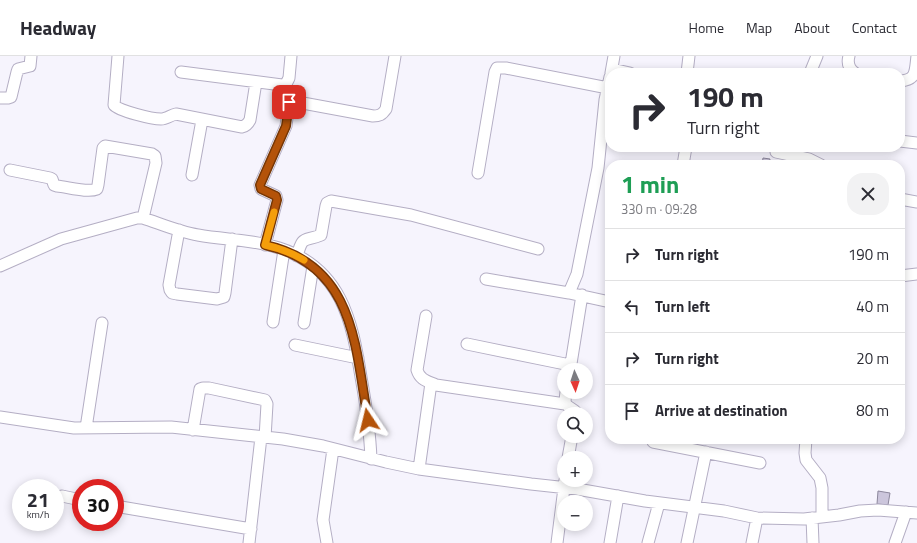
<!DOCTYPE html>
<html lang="en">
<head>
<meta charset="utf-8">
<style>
  :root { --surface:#fff; --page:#f2f2f3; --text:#2b2b33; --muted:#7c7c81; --line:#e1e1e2 }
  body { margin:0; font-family:"Titillium Web",sans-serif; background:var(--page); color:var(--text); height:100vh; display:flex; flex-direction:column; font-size:15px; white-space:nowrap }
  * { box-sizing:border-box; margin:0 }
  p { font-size:13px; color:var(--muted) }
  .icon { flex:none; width:22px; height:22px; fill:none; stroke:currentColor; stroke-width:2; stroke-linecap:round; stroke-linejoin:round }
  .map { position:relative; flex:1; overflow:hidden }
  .side { position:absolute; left:605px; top:104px; width:300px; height:284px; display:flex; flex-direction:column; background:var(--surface); border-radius:16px; box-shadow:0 2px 10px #0003 }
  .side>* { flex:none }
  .hud { position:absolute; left:605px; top:12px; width:300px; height:84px; border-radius:16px; box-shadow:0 2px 10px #0003; background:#fff; color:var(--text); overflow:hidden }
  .needle { width:26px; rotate:177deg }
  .controls { position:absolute; left:557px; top:307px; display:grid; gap:8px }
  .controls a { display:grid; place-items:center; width:36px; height:36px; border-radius:50%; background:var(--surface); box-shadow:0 2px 10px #0003; font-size:20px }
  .speed { position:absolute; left:12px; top:423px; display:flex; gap:8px; font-size:20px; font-weight:700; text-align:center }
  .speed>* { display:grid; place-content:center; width:52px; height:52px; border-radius:50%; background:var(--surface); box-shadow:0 2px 10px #0003; line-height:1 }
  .speed small { font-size:10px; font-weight:400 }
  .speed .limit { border:6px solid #d22; background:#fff; color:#111 }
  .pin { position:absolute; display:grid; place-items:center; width:34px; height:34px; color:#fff; margin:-17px; border-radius:8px; box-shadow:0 2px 6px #0006 }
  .me { position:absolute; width:44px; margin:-22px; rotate:350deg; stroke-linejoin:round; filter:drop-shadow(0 0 3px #0008) }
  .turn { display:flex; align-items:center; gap:14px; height:84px; padding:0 16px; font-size:18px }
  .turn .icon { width:52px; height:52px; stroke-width:2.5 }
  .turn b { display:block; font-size:28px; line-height:34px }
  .round { display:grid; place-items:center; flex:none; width:42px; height:42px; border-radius:16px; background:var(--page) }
  .summary { display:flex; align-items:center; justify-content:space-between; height:68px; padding:0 16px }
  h1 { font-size:24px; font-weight:700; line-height:30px; color:#1e9e55 }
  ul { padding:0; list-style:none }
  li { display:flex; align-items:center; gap:12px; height:52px; padding:0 16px; border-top:1px solid var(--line) }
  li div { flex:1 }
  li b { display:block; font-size:15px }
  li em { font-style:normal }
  header { display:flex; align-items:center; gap:24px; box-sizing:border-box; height:56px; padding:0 20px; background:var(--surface); border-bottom:1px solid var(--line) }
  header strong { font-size:19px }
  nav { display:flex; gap:22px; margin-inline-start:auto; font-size:14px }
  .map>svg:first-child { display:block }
  .building { fill:#ccc6dc; stroke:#8c879c }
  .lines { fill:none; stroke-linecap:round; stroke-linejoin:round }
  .minor-casing { stroke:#b4aec4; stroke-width:13 }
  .minor { stroke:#fff; stroke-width:11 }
  .route-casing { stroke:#753606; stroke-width:10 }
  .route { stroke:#b45309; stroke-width:7 }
  .slow { stroke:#f59e0b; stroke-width:7 }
</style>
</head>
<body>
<header>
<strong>Headway</strong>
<nav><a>Home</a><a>Map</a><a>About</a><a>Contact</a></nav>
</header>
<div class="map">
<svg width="917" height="487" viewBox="0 0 917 487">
  <rect width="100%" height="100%" fill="#f6f4fd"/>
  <!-- building -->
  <path class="building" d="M763 102 770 103 769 109H762Z
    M878 435 890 437 888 449 877 448Z"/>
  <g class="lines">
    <!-- minor casing -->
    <g class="minor-casing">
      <path id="minor" d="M118 0 114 49C119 55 152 63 161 63 166 63 171 59 176 58L242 71C246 70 248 68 250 64L256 26
        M849 0C847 7 849 13 855 17
        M612 13 630 17
        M181 16 282 29 286 28 289 22 291 0
        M611 17 614 0
        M687 17 689 0
        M810 17 817 0
        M900 25C917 24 915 15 917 0
        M0 42H8L11 41 17 16 18 13 30 10 31 0
        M900 85 917 87
        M776 96 809 103 821 109
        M683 109 686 91
        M10 114 50 122 52 123 54 129 57 130C68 131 88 137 97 133L98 129 103 92 105 90 152 98 155 100 156 107 143 162
        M478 117 495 16 497 12H506L608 32
        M192 119 202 64
        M900 143 917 146
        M179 174 169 229 170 234 172 237 177 238 217 243 224 241 225 237 232 183
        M265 189 277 144 276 140 261 133 260 129 286 70 289 46 292 45 373 60C379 60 382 59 386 53L395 0
        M297 200C303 179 303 186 321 179L326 150 327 147 331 145 411 159 538 193
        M0 210 61 183 137 162H143C161 168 179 176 198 179 225 184 252 183 279 192 341 212 352 264 361 321 366 349 370 375 371 403
        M900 220 917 218
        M486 223 569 237 610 246
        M569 237 577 218 598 112 605 44 610 21
        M426 260 417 314C420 324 427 325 436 329L565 348
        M273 266 284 194
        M304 267 313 210
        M467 288 570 309
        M295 289 358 302
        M570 314 582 239
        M566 336C564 350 565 348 575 355L576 358
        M0 361 74 372 171 371 283 383 323 390 386 406 419 413 531 428 577 433 645 445 724 455 757 462 804 463 839 459 860 455 878 454 917 457
        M86 372 102 267
        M193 374 200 333 203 332H209L265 344 267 348 265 382
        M806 383 805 397 806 404 820 422 822 432V461
        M653 386 760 407
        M568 402 572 380
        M419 413 431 327
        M62 440 81 444
        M115 450 251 473
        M812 462 813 487
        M249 487 261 381
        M327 487 323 464 333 393
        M557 487 565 424
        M610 487 618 440
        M648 487 659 447
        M687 487 706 396
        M752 487 757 462
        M895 487 906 456"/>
    </g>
    <!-- minor -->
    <use href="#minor" class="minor"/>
  </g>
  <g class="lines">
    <!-- route casing -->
    <g class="route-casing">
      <path id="route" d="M289 46 286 70 260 129 261 133 276 140 277 144 265 189C355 209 355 290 368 364"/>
    </g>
    <!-- route -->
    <use href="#route" class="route"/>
    <!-- slow -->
    <path class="slow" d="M274 156 265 189C279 192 292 197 304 204"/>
  </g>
</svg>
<div class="controls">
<a><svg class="needle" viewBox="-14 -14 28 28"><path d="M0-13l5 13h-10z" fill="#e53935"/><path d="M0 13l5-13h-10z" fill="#7c7c81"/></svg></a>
<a><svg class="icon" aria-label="search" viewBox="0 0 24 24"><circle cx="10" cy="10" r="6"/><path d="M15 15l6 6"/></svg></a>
<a>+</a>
<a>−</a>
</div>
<div class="speed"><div>21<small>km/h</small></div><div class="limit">30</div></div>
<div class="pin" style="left:289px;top:46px;background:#d93025"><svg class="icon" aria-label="arrive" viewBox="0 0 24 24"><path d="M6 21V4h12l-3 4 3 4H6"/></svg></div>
<svg class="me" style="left:368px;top:364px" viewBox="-20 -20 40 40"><path d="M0-17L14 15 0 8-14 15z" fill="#b45309" stroke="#fff" stroke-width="4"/></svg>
<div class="hud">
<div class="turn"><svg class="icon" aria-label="right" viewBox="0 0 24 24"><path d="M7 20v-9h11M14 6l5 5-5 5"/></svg><div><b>190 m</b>Turn right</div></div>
</div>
<section class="side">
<div class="summary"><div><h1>1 min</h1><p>330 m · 09:28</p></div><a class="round"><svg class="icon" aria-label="close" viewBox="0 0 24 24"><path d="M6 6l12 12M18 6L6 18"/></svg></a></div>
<ul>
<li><svg class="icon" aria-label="right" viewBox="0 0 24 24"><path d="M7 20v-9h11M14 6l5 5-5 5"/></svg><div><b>Turn right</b></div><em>190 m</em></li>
<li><svg class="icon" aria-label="left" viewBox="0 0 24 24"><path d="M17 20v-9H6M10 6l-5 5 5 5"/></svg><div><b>Turn left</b></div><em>40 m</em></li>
<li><svg class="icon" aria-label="right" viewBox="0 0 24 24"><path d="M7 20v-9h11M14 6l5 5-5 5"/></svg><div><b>Turn right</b></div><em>20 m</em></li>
<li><svg class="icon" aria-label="arrive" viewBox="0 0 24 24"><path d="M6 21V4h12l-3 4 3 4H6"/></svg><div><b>Arrive at destination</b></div><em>80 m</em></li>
</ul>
</section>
</div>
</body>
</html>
